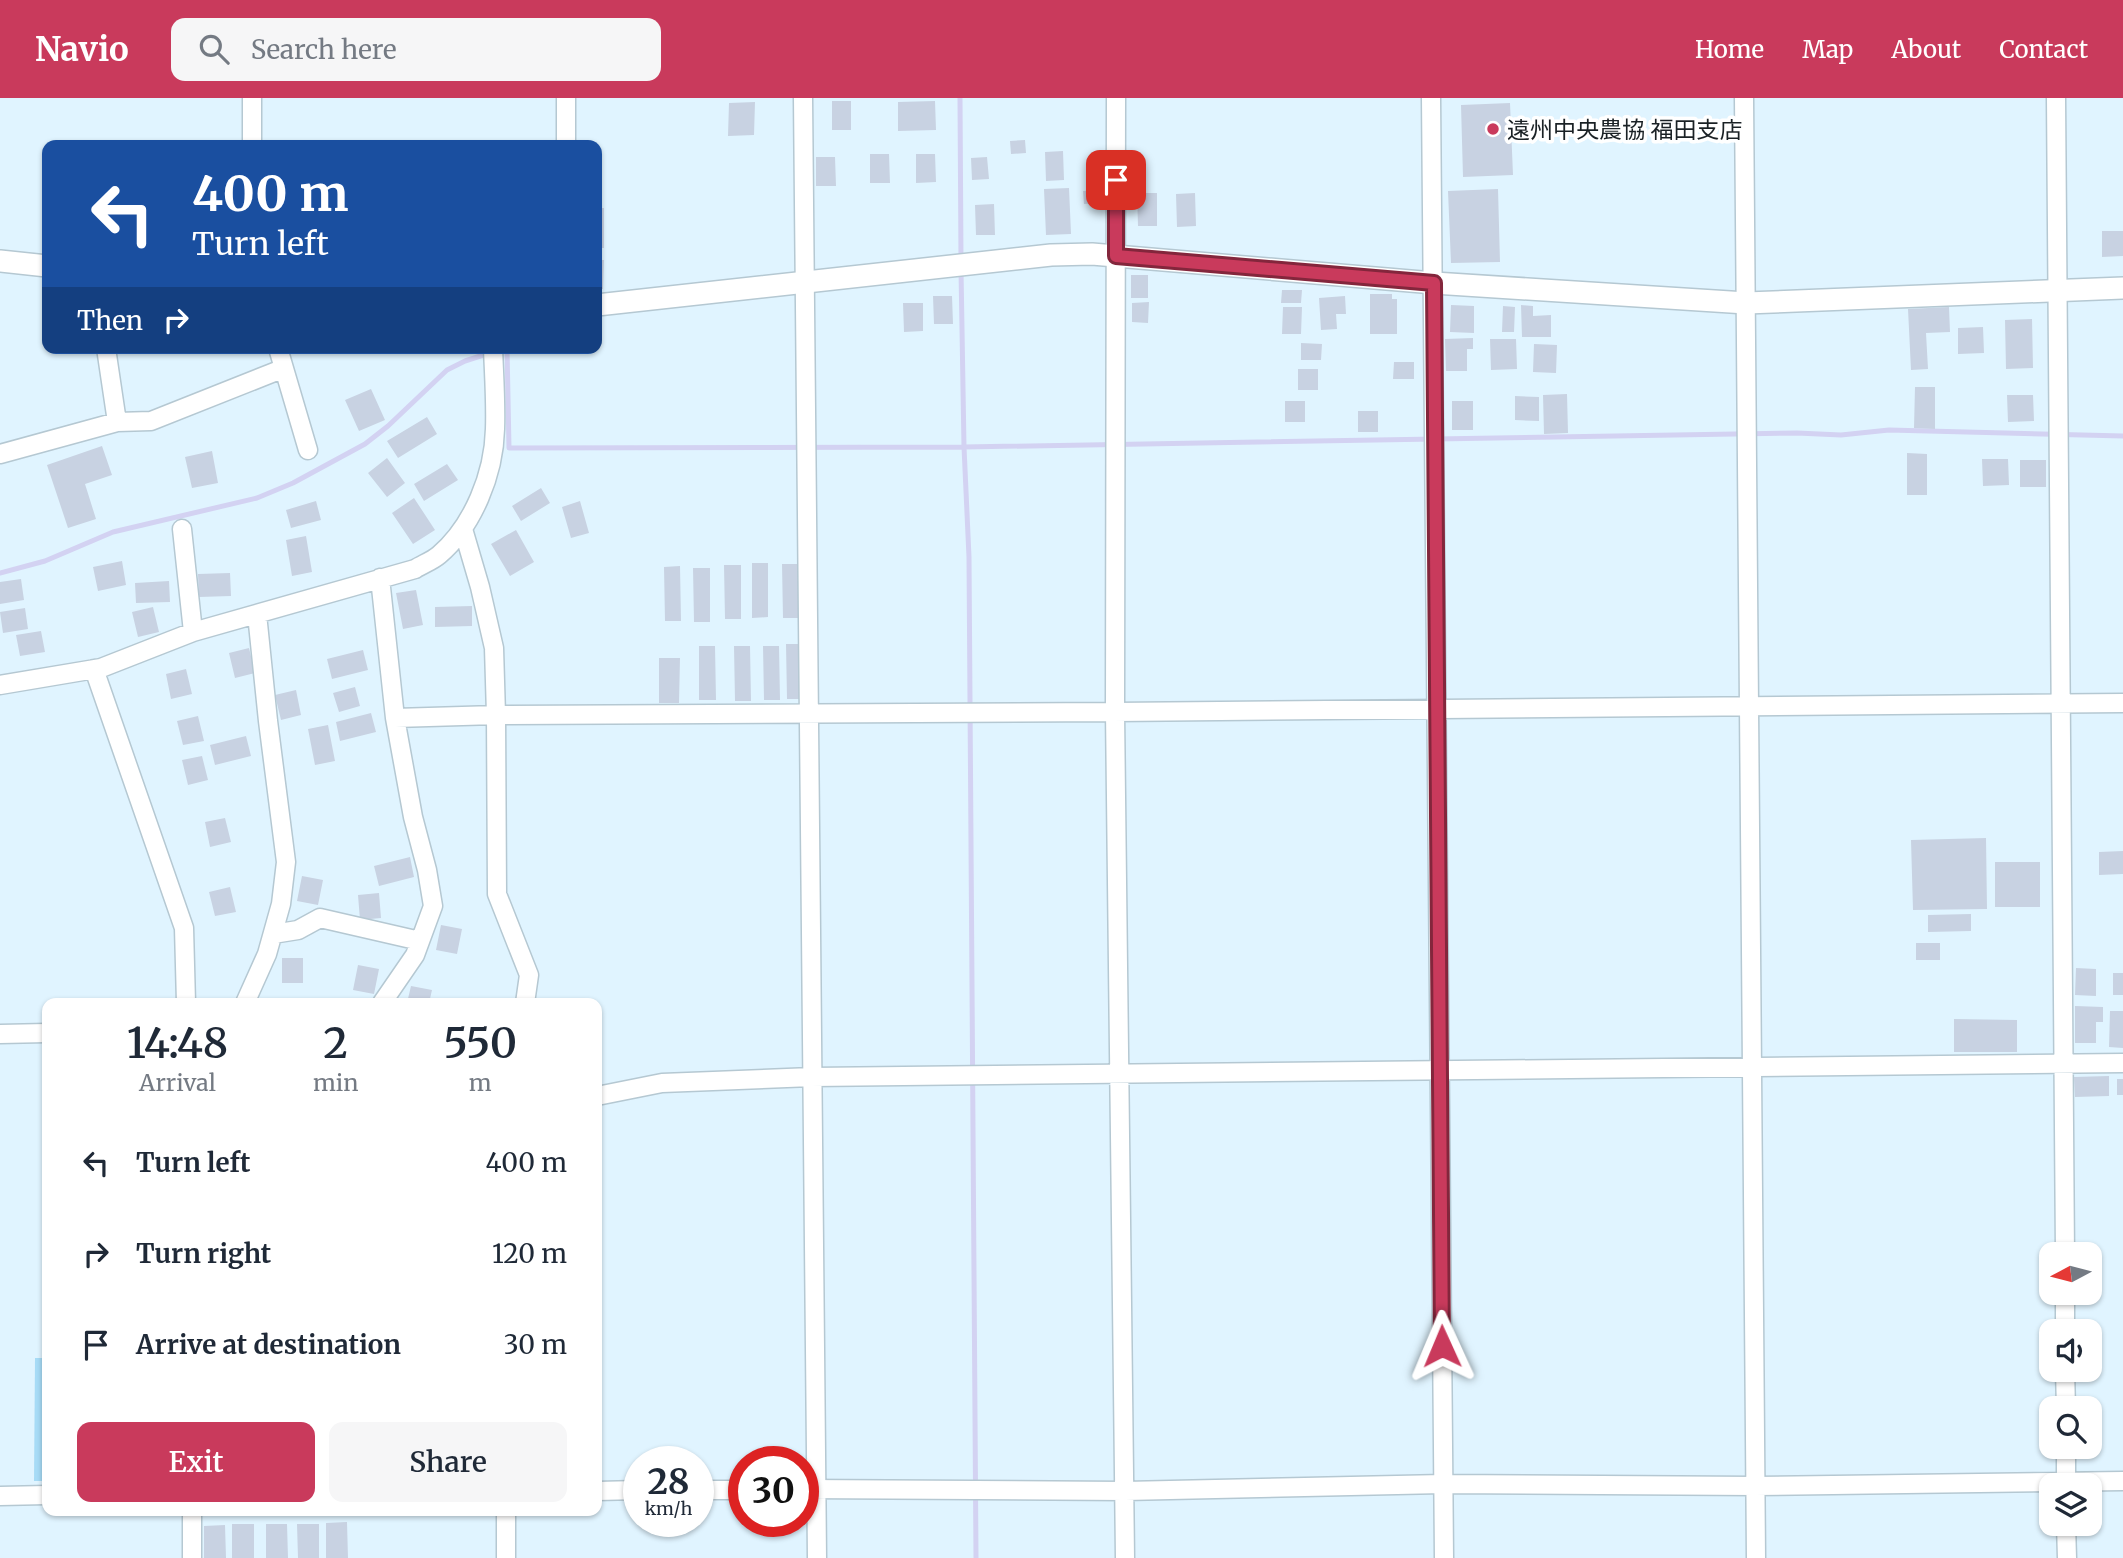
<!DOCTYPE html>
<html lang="en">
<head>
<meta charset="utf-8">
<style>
  :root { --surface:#fff; --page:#f6f6f7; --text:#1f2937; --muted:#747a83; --accent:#c93a5c }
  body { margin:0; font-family:Merriweather,"Noto Sans JP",serif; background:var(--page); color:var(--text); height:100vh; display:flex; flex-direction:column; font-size:26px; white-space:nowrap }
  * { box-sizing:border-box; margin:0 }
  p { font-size:23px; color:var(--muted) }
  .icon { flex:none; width:38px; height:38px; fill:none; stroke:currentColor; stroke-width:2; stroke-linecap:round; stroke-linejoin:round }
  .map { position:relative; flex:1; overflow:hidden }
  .sheet { position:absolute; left:42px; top:900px; width:560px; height:518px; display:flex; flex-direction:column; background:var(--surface); border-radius:14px; box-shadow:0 2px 5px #0004 }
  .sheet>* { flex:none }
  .hud { position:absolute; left:42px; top:42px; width:560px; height:214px; border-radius:14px; box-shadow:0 2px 5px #0004; background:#1a4fa0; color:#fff; overflow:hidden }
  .needle { width:46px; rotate:263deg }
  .tools { position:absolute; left:2039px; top:1144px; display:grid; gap:14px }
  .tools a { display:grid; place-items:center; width:63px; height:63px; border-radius:14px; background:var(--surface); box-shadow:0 2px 5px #0004; font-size:35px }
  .speed { position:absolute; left:623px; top:1348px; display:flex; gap:14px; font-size:35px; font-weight:700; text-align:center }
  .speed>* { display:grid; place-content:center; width:91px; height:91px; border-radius:50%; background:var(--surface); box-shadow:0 2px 5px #0004; line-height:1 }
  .speed small { font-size:18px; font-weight:400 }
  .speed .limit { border:10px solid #d22; background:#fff; color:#111 }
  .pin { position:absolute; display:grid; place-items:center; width:60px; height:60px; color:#fff; margin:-30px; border-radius:14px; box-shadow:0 4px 10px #0006 }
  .me { position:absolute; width:77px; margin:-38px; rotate:359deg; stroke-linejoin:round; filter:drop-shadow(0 0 5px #0008) }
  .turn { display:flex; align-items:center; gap:24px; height:147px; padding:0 35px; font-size:32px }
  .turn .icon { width:91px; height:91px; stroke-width:2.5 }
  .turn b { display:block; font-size:49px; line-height:60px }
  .then { display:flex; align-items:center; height:66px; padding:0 35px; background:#0003; gap:14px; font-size:26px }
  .eta { display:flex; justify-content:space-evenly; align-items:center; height:119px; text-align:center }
  .eta b { font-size:42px; font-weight:600; line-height:49px }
  .button { display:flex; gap:14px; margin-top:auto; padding:14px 35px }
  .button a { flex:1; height:80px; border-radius:14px; background:var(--accent); color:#fff; font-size:28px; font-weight:600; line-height:80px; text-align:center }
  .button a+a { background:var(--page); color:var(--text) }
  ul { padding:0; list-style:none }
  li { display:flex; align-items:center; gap:21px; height:91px; padding:0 35px }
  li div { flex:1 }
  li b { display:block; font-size:26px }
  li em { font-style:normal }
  header { display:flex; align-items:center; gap:42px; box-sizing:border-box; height:98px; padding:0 35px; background:var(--accent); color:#fff }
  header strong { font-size:33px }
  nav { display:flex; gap:38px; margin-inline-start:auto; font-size:24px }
  .search { width:490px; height:63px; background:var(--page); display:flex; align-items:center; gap:18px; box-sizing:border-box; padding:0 24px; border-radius:14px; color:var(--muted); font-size:26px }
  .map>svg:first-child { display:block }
  .green { fill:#a7dbf6 }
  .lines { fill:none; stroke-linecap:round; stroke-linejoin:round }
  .stream { stroke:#d3d2f2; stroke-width:5 }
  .building { fill:#c8d2e2 }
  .minor-casing { stroke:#b5c8d2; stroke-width:21 }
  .tertiary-casing { stroke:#b5c8d2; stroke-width:24 }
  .minor { stroke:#fff; stroke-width:18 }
  .tertiary { stroke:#fff; stroke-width:21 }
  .route-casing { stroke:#83263c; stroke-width:18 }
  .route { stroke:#c93a5c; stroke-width:12 }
  .poi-dot { fill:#c93a5c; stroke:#fff; stroke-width:2.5 }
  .labels { text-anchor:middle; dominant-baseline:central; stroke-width:7; stroke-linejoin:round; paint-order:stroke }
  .poi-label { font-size:23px; fill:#1a2125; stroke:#fff; text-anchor:start }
</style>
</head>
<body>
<header>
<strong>Navio</strong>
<div class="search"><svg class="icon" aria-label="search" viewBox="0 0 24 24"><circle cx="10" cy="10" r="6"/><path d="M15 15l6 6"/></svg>Search here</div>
<nav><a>Home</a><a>Map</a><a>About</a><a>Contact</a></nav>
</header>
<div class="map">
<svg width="2123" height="1460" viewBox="0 0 2123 1460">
  <rect width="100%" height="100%" fill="#e0f4ff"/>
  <!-- green -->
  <path class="green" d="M35 1260H47V1383H34Z"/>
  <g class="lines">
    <!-- stream -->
    <path class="stream" d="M960 0 961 162
      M961 172 964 349 969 459 976 1460
      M507 250 509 350 964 349 1797 335 1841 337 1889 332 2123 338
      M0 475 45 463 113 434 257 400 293 385 365 346 388 328 447 272 465 263 505 250"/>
  </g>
  <!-- building -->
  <path class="building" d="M832 3H851V32H832Z
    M935 3 936 32 898 33V4Z
    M755 4 754 37 728 38 729 5Z
    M1510 5 1513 77 1463 79 1461 7Z
    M1025 42 1026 55 1011 56 1010 43Z
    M1063 53 1064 82 1046 83 1045 54Z
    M870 56H889L890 85H870Z
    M916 56H935L936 84 916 85Z
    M816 59H835L836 88H816Z
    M987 59 989 81 972 82 971 60Z
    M1069 90 1071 136 1046 137 1044 91Z
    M1498 91 1500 164 1451 165 1448 93Z
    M1098 92 1099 105 1084 106 1083 93Z
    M1137 95H1157V128H1138Z
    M1195 95 1196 128 1177 129 1176 96Z
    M994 106 995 137H976L975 107Z
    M597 110H604V150H597Z
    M2102 133H2123V158L2102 159Z
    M597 162H604L603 191H597Z
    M1131 177H1148V200H1131Z
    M1282 192H1302L1301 205H1281Z
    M1370 196H1392V201H1397V236H1370Z
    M933 198H952L953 226H934Z
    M1345 198 1346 216H1336L1337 231 1321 232 1319 200Z
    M1149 204 1148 225 1132 224V205Z
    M903 205H923V233L904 234Z
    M1451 207 1474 208V235L1450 234Z
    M1521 207 1533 208V218L1551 217V239H1522Z
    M1503 208 1515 209 1514 234H1502Z
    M1283 209H1302L1301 236H1282Z
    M1949 209 1950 234 1926 235 1928 271 1911 272 1908 211Z
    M2032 221 2033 270 2006 271 2005 222Z
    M1983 229 1984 255 1958 256V230Z
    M1473 240V251H1467V273H1446L1445 241Z
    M1490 241H1516L1517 271 1491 272Z
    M1301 245 1322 246 1321 262H1301Z
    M1534 246 1557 247 1556 275 1533 274Z
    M1394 264H1414V281H1393Z
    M1298 271H1318V292H1298Z
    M1915 289H1935V331L1914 330Z
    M371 291 385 322 359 333 345 302Z
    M1567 296 1568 335 1544 336 1543 297Z
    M2007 297H2033L2034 323 2008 324Z
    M1515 298 1539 299V323L1515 322Z
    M1285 303H1305V324H1285Z
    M1452 303H1473V332H1452Z
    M1358 313H1378V334H1358Z
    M427 319 437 336 398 360 387 343Z
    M102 348 112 377 85 386 96 421 68 430 47 367Z
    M212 353 218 385 192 390 185 359Z
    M1907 355 1927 356V397H1907Z
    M387 360 405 385 387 399 368 375Z
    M1982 361H2008L2009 387 1983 388Z
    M2020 362H2046V389H2020Z
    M447 366 458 382 424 403 414 386Z
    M541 390 550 405 521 423 512 408Z
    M414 400 435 432 413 446 392 415Z
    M316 403 321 422 291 430 286 412Z
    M580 403 589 435 571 440 562 409Z
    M516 432 534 464 510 478 491 446Z
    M306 438 312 474 292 478 286 442Z
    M122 463 126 487 98 493 93 469Z
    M752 465H768V519L752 520Z
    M782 466H799V520H783Z
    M724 467H741V521H725Z
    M680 468 681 523H665L664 469Z
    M693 470H710V524H694Z
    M230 475 231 498 199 499 198 476Z
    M21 481 24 502 0 506V484Z
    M169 483 170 504 136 505 135 485Z
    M416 492 423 527 403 531 396 495Z
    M472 508V528L435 529V509Z
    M153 509 159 534 138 539 132 514Z
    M25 510 28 531 3 535 0 514Z
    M41 533 45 554 20 558 16 537Z
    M786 546H802L803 601H787Z
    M699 548H715L716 602H699Z
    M734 548H750L751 603H735Z
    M763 548H779L780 602H764Z
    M249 550 255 575 235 580 229 555Z
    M363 552 368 572 332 581 327 561Z
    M659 560H680L679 605H659Z
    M186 571 192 596 171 601 166 576Z
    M355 589 360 608 339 614 333 595Z
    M296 592 301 617 281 622 275 597Z
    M371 615 376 634 340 643 336 624Z
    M198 618 204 643 183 647 177 623Z
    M328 627 335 663 315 667 308 631Z
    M246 638 251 658 215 667 210 647Z
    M202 658 208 682 188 687 182 662Z
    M225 720 231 744 210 749 205 724Z
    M1986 740 1987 811 1913 812 1911 742Z
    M2123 753V776L2099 777V754Z
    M410 759 414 779 379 788 374 768Z
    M1995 764H2040V809H1995Z
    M302 778 323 782 318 807 297 803Z
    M230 789 236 814 215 818 209 794Z
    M379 795 381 820 360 822 358 797Z
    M1971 816V833L1928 834V817Z
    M441 827 462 831 457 856 436 852Z
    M1916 845H1940V862H1916Z
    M282 860H303V885H282Z
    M358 867 379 871 374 896 353 892Z
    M2076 870 2096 871V898L2075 897Z
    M2113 875H2123V897H2113Z
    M411 888 432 892 429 905H407Z
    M2075 908 2103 909V924H2096V945H2075Z
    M2110 913H2123V950L2109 949Z
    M1954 921 2017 922V954H1954Z
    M2109 978V998L2075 999 2074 979Z
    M2117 981H2123V997H2117Z
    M347 1424 348 1460H326V1425Z
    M232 1426H254V1460H232Z
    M266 1426H287L288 1460H266Z
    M297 1426H319V1460H298Z
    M225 1427 226 1460H204V1428Z"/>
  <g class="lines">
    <!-- minor casing -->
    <g class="minor-casing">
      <path id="minor" d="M252 0V47
        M566 0V47
        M803 0 817 1460
        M1116 0 1115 614 1125 1460
        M1431 0 1444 1460
        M1744 0 1756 1460
        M2056 0 2065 1157
        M106 250 117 324
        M278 250 308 352
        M0 356 117 324 151 323 282 271
        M182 431 193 534
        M463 431 480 489 494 550 496 617 497 796 529 877 525 905
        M380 480 395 620 413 719 427 772 433 808 415 857 382 905
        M94 571 184 830 186 905
        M0 587 101 570 193 534 415 471C423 466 432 463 439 457 473 428 494 376 495 331 496 305 494 277 493 250
        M395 620 496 617 1115 614 2123 605
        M273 836 298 832 320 820 420 843
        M245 905 267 856 281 806 286 764 268 623 257 516
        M0 936 47 935
        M597 998 662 985 812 979 2123 965
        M2065 1195V1234
        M2065 1272 2066 1311
        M2066 1349V1388
        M803 1391 1125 1393 1443 1386 1755 1388 2123 1383
        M698 1392H744
        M597 1393 639 1392
        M0 1398 47 1397
        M192 1412V1460
        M506 1412V1460
        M2066 1426 2067 1460"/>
    </g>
    <!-- tertiary casing -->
    <g class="tertiary-casing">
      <path id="tertiary" d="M0 163 47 168
        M597 207 1051 157 1092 156 1434 185 1746 205 2123 190"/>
    </g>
    <!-- minor -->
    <use href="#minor" class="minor"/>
    <!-- tertiary -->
    <use href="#tertiary" class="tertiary"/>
  </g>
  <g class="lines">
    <!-- route casing -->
    <g class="route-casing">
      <path id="route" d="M1116 82V158L1434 185 1442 1248"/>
    </g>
    <!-- route -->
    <use href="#route" class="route"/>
  </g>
  <!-- markers -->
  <circle class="poi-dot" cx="1493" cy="31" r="7"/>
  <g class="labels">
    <!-- poi labels -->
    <g class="poi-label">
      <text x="1507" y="31">遠州中央農協 福田支店</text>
    </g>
  </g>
</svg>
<div class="tools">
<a><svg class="needle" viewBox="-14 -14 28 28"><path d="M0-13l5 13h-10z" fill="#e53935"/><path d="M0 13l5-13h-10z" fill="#747a83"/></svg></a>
<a><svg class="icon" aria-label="sound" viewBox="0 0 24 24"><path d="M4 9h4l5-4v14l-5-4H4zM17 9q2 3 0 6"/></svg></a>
<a><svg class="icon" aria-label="search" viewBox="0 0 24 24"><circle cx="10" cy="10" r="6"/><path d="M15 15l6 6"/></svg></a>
<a><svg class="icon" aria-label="layers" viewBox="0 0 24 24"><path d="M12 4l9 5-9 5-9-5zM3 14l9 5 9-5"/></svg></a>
</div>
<div class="speed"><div>28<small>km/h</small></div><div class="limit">30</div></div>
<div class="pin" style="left:1116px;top:82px;background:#d93025"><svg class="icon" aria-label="arrive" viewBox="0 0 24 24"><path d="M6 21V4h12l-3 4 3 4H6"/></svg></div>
<svg class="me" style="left:1442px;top:1248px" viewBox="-20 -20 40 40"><path d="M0-17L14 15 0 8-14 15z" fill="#c93a5c" stroke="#fff" stroke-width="4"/></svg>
<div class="hud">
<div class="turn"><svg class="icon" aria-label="left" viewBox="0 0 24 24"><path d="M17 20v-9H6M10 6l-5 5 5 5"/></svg><div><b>400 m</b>Turn left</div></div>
<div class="then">Then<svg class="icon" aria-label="right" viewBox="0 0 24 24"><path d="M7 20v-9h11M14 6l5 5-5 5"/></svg></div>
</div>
<section class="sheet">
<div class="eta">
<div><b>14:48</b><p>Arrival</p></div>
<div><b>2</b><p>min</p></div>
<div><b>550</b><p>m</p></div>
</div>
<ul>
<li><svg class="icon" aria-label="left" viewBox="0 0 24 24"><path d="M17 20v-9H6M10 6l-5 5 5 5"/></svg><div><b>Turn left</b></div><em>400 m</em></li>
<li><svg class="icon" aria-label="right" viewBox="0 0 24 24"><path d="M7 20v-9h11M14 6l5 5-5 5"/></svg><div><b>Turn right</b></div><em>120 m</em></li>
<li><svg class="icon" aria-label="arrive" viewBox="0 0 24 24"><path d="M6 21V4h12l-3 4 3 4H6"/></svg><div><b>Arrive at destination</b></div><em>30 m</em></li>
</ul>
<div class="button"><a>Exit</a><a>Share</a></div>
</section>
</div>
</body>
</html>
